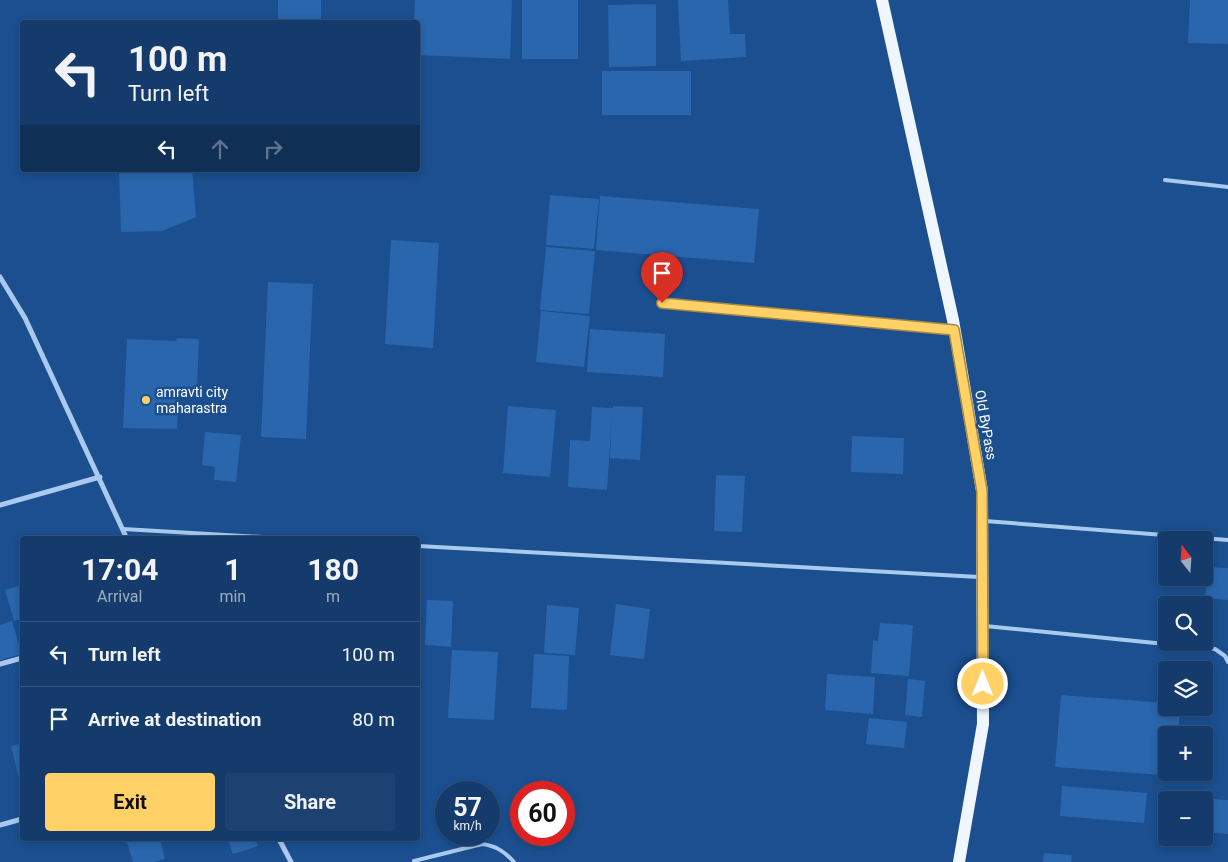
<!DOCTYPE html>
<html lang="en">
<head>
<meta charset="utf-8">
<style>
  :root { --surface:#143b6b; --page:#1d4271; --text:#f1f3f6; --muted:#9dadc1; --line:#33557e; --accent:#ffd166 }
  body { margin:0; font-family:Roboto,sans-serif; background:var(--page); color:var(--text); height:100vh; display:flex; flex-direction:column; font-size:19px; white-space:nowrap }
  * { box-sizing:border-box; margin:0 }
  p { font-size:16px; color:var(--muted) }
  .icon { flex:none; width:28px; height:28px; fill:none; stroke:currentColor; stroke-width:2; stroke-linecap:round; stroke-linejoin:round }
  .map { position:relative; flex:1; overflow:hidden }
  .side { position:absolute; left:20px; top:536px; width:400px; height:305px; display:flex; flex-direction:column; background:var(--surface); border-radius:5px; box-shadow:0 2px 8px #0003,0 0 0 1px var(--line) }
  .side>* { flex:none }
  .guide { position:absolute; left:20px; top:20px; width:400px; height:152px; border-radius:5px; box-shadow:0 2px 8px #0003,0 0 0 1px var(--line); background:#143b6b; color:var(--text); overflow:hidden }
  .needle { width:32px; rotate:343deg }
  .buttons { position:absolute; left:1158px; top:531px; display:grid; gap:10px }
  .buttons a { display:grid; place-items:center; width:55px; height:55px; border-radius:5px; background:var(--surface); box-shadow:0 2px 8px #0003,0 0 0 1px var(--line); font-size:25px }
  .speed { position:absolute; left:435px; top:781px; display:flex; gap:10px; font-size:25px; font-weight:700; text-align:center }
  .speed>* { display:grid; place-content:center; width:65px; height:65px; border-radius:50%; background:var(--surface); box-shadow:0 2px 8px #0003,0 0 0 1px var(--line); line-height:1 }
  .speed small { font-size:12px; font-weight:400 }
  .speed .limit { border:8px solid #d22; background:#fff; color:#111 }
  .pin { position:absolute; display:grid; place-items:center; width:42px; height:42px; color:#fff; margin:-51px -21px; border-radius:50% 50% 50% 0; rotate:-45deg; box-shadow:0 0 5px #0007 }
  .pin .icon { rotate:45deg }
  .me { position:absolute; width:55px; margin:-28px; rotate:0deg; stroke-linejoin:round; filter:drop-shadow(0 0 4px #0008) }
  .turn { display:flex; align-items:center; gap:18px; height:105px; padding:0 25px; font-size:22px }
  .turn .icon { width:65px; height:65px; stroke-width:2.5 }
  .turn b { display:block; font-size:35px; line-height:42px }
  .lanes { display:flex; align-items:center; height:48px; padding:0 25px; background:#0003; justify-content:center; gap:25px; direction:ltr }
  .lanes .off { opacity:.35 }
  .eta { display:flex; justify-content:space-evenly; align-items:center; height:85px; text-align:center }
  .eta b { font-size:30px; font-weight:700; line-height:35px }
  .button { display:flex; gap:10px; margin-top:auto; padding:10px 25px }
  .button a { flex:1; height:58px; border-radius:5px; background:var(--accent); color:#111; font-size:20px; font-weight:700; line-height:58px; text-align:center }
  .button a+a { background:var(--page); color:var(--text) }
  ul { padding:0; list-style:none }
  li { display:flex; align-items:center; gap:15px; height:65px; padding:0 25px; border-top:1px solid var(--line) }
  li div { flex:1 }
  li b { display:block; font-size:19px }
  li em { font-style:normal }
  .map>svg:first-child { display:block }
  .building { fill:#2a66ad }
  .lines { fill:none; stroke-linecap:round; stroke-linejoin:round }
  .service { stroke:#a9c9ee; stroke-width:4 }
  .minor { stroke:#a9c9ee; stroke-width:5 }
  .primary { stroke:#f0f6ff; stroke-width:12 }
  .route-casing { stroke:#a68842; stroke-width:12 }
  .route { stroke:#ffd166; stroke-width:9 }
  .poi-dot { fill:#ffd166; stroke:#1b4f8f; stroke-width:2 }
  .labels { text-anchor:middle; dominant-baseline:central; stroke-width:5; stroke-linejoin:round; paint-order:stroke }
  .poi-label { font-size:14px; fill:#fff; stroke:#1b4f8f; text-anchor:start }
  .street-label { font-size:14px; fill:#fff; stroke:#1b4f8f }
</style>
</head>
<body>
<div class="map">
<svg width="1228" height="862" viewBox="0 0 1228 862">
  <rect width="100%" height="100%" fill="#1b4f8f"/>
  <!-- building -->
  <path class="building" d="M278 0H321V22H278Z
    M415 0H512L510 59 418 55V22H414Z
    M522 0H578V59H522Z
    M678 0H728L730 34H745L746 57 681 61Z
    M1190 0H1228V44L1188 43Z
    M656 4V66L609 67 608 5Z
    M602 71H691V115H602Z
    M119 170H192L196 217 162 231 121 232Z
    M550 195 599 199 594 249 546 245Z
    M600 196 759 209 754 263 596 250Z
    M391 240 439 243 433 348 385 344Z
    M546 247 595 251 589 314 540 310Z
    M268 282 313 284 306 439 261 437Z
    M541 311 590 316 584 367 536 362Z
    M590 329 665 334 663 377 587 372Z
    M177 338 199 339 197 387H179L177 429 123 428 127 339 176 341Z
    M508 406 556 410 550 477 503 473Z
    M613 406 643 407 640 460 610 458 612 415 607 490 568 487 570 440 590 441 592 407 613 408Z
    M205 432 241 435 236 482 214 480 215 467 202 465Z
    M852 436 904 438 903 474 851 472Z
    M716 475 745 476 742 532 714 531Z
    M1208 567 1228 568V600L1205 598Z
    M22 585V619L14 621 5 590Z
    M427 600 453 601 451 647 425 645Z
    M616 604 650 609 644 659 610 655Z
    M547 605 579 608 575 655 544 653Z
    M12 621 22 654 0 660V625Z
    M880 623 913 625 909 676 871 673 873 640 878 641Z
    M452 650 498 652 494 720 448 718Z
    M534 654 569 656 567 710 531 708Z
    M827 674 875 677 873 714 825 710Z
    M908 679 925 681 922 717 905 715Z
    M1061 695 1166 703V708H1180L1178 735H1166V772H1175V776L1055 767Z
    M869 718 907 722 904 748 866 744Z
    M22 743V777L19 778 11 746Z
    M1062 786 1147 793 1144 823 1060 816Z
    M1199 798 1228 800V834L1204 832V800H1198Z
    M126 839H160L165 859 154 862H133Z
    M232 839H256L258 846 233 854 228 840Z
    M1044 853 1072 855 1071 862H1043Z"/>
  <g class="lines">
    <!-- service -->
    <path class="service" d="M1165 180 1228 187
      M662 303 953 329
      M985 521 1228 540
      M123 529 297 539
      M418 546 979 577
      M985 626 1215 649 1225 656 1228 662
      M414 861 482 844C496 846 504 851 514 862"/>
    <!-- minor -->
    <path class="minor" d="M0 277 25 318 127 539
      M0 505 100 477
      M0 664 22 658
      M0 825 22 819
      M279 839 291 862"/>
    <!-- primary -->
    <path class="primary" d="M882 0 953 320 982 491 983 724 959 862"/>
  </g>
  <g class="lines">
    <!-- route casing -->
    <g class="route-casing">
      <path id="route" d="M662 303 954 330 982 491 983 684"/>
    </g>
    <!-- route -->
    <use href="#route" class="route"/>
  </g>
  <!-- markers -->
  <circle class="poi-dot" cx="146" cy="400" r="5"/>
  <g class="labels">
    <!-- poi labels -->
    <g class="poi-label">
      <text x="156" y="392">amravti city<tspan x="156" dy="16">maharastra</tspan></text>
    </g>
    <!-- street labels -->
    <g class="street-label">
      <text transform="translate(986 425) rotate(80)">Old ByPass</text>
    </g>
  </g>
</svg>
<div class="buttons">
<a><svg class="needle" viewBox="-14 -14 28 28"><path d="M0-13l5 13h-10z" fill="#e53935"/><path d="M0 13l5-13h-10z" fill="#9dadc1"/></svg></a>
<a><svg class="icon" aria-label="search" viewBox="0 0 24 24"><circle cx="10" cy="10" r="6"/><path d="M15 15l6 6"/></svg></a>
<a><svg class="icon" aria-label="layers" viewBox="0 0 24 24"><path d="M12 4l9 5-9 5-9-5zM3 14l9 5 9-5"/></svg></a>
<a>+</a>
<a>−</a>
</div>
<div class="speed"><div>57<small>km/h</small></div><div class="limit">60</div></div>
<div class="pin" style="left:662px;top:303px;background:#d93025"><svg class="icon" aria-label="arrive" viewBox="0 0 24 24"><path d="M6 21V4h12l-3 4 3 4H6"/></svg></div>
<svg class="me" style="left:983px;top:684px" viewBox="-20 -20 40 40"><circle r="17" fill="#ffd166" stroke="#fff" stroke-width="3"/><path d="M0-11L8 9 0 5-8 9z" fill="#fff"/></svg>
<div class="guide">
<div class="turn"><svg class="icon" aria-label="left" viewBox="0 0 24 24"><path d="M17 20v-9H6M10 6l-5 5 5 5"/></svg><div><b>100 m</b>Turn left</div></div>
<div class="lanes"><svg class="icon" aria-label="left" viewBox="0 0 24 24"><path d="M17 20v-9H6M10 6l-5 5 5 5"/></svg><svg class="icon off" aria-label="ahead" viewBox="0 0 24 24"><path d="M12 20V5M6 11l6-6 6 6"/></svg><svg class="icon off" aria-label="right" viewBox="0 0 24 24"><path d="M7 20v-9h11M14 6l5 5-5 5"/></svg></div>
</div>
<section class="side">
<div class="eta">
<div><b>17:04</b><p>Arrival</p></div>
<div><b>1</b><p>min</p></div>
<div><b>180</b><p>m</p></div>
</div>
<ul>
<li><svg class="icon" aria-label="left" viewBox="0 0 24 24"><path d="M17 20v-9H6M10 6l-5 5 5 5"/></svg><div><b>Turn left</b></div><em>100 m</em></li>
<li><svg class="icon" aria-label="arrive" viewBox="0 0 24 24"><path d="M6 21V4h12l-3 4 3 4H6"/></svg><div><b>Arrive at destination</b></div><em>80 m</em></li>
</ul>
<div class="button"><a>Exit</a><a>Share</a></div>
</section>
</div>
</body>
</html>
